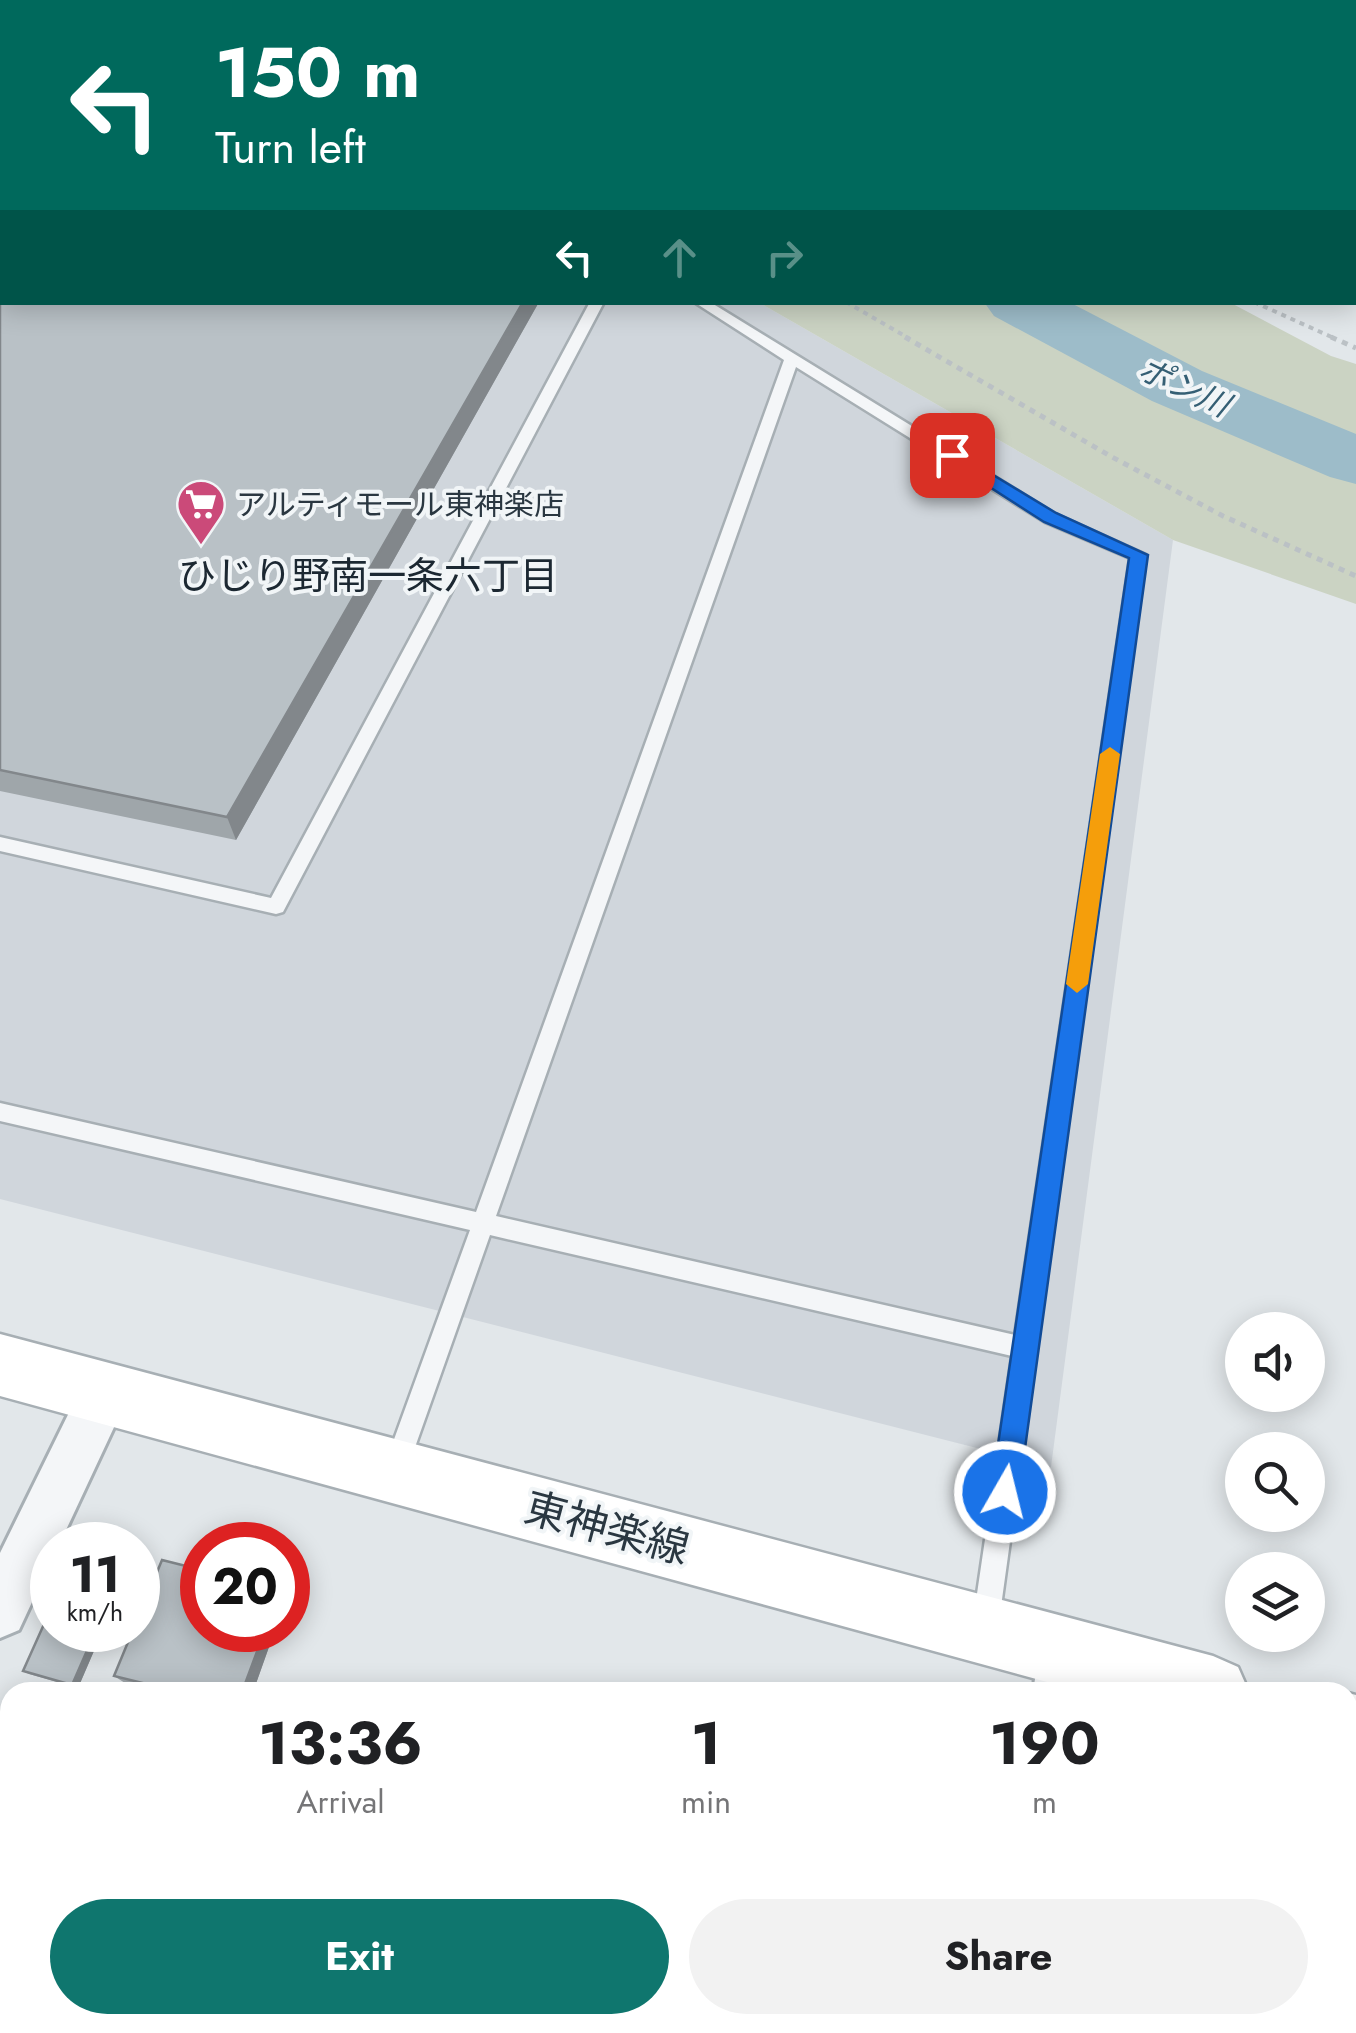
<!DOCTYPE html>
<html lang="en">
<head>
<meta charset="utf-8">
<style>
  :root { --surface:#fff; --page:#f2f2f2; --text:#202124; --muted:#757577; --accent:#0f766e }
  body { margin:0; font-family:Jost,"Noto Sans JP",sans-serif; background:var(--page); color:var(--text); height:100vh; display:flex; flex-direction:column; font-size:38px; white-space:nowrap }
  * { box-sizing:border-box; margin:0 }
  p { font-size:32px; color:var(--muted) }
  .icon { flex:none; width:55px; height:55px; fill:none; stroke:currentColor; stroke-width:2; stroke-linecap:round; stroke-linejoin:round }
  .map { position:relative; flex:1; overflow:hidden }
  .sheet { position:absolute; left:0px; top:1682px; width:1358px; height:352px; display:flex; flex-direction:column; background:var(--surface); border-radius:30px 30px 0 0; box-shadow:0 5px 25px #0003 }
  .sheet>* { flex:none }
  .banner { position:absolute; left:0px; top:0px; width:1358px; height:305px; box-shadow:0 5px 25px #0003; background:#00695c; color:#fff; overflow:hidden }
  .fabs { position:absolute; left:1225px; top:1312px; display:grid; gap:20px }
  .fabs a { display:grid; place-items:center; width:100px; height:100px; border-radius:50%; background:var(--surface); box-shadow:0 5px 25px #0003; font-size:50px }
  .speed { position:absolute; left:30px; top:1522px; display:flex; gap:20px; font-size:50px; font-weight:700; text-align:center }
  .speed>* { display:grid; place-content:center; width:130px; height:130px; border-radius:50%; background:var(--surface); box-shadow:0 5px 25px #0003; line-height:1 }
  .speed small { font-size:25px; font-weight:400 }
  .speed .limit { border:15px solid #d22; background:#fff; color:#111 }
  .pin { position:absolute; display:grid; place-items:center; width:85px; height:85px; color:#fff; margin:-42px; border-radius:20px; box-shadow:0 5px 15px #0006 }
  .me { position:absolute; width:110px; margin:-55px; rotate:8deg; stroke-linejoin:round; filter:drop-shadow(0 0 8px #0008) }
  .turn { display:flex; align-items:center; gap:35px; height:210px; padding:0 50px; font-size:45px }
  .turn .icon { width:130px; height:130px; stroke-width:2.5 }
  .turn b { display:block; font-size:70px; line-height:85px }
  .lanes { display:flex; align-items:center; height:95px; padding:0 50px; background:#0003; justify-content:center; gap:50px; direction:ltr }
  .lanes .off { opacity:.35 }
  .eta { display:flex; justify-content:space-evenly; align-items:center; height:170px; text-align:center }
  .eta b { font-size:60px; font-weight:700; line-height:70px }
  .action { display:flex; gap:20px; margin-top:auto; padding:20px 50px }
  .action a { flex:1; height:115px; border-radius:60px; background:var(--accent); color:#fff; font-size:40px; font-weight:700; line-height:115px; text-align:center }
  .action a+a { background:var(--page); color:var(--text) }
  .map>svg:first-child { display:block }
  .built { fill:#d0d6dc }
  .green { fill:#cbd3c3 }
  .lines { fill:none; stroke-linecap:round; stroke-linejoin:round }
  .river { fill:#9dbcc9; fill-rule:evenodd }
  .service-casing { stroke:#a7afb4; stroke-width:5 }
  .minor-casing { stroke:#a7afb4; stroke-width:6 }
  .secondary-casing { stroke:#a7afb4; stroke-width:5 }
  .path-far1 { stroke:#bbc1c5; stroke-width:4; stroke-dasharray:5 5; stroke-linecap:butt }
  .path { stroke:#bbc1c5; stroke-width:5; stroke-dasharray:6 6; stroke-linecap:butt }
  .service { fill:#f4f6f8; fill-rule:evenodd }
  .minor { fill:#f4f6f8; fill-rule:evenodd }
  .secondary { fill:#fff; fill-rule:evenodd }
  .wall { fill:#9fa6aa }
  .shaded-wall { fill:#82878b }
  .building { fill:#b9c1c6; stroke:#82878b; stroke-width:2.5 }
  .route { fill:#1a73e8; stroke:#114b97; stroke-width:2.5 }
  .slow { fill:#f59e0b }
  .labels { text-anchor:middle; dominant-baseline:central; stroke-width:8; stroke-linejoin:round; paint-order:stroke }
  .far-poi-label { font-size:30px; fill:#2a3741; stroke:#f1f5f7; text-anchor:start }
  .far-water-label { font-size:32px; font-style:italic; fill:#355f74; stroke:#f1f5f7 }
  .neighbourhood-label { font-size:38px; fill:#1c2832; stroke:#f1f5f7 }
  .near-street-label { font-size:42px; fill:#2a3741; stroke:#f1f5f7 }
</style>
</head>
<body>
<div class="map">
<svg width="1356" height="2033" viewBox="0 0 1356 2033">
  <rect width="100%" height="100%" fill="#e2e7ea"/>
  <!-- built -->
  <path class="built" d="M0 42 2 302 760 303 1173 540 1051 1467 0 1199Z"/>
  <!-- green -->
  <path class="green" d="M0 0H670L674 2H2V42Z
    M760 303H1231L1331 356 1356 364V604L1173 540Z"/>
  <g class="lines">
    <!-- river -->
    <path class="river" d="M413 0H468L469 2H414Z
      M984 302H1069L1202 371 1356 434V484L1330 477 1152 401 994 316Z"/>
    <!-- service casing -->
    <g class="service-casing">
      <path id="service" d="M590 302H604L283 912 276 914 0 851V837L271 898Z
        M694 302H710L1055 514 1146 555 999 1621 995 1630 986 1634 977 1630 973 1621 1012 1356 490 1235 408 1467 405 1475 396 1479 387 1475 384 1467 470 1230 0 1121V1103L476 1212 784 360ZM796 367 1045 522 1130 558 1015 1335 496 1216Z"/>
    </g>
    <!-- minor casing -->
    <g class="minor-casing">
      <path id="minor" d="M105 1369 123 1376 130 1393 59 1545H52V1559L19 1630 0 1638V1553L87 1376Z
        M1066 1626 1085 1634 1093 1653 1089 1692H1033L1039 1653 1047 1634Z
        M0 1948 10 1952V2012L0 2008Z
        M106 2025H188L191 2033H109Z
        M990 2025H1052L1051 2033H989Z"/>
    </g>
    <!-- secondary casing -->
    <g class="secondary-casing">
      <path id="secondary" d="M0 1334 1213 1656 1238 1667 1249 1692H1084L0 1396Z
        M1348 1693 1356 1695V1767L1348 1765Z"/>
    </g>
    <!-- path-far1 -->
    <path class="path-far1" d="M341 0 345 2
      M656 0 661 2
      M846 302 910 339
      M1254 302 1336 339"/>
    <!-- path -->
    <path class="path" d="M905 337 1112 457 1223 516 1356 576
      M1331 337 1356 348"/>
    <!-- service -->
    <use href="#service" class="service"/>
    <!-- minor -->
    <use href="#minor" class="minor"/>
    <!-- secondary -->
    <use href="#secondary" class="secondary"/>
  </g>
  <!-- wall -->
  <path class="wall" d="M0 226 539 302 236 840 0 791Z
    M103 1630 78 1688 29 1674 23 1671Z
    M275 1630 253 1692H164L125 1683 114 1676Z
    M1351 1922 1356 2033H1284V2025H1348V1923Z
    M1220 2025H1261V2033H1245Z
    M1117 2029H1130L1145 2033H1116Z"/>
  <!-- shaded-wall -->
  <path class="shaded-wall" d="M2 108V148L0 150V110Z
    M523 302H539L236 840 227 817Z
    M96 1630H103L78 1688 72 1685Z
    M265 1630H275L253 1692H242Z"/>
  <!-- building -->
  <path class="building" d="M0 58 2 59V108L0 110Z
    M2 224V302H523L227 817 0 770V226Z
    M162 1560 202 1570V1630H265L242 1692H179L114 1676 133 1630H138V1618Z
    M49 1613 52 1614V1630H96L72 1685 23 1671Z
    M0 1824 10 1828V1906L0 1902Z
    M1351 1922 1356 1924V2033H1297V2025H1348V1975H1350Z
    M468 2025H549L547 2033H466Z
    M754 2025H922L932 2028 931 2033H753Z
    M1231 2025H1261V2033H1257Z"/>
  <!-- route -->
  <path class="route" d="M952 450 1056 513 1148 555 1019 1492 1015 1501 1005 1505 995 1501 991 1492 1129 558 1044 522 946 459V451Z"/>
  <!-- slow -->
  <path class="slow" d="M1110 747 1120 754 1088 984 1077 993 1066 984 1100 754Z"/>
  <!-- icons -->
  <defs>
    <g id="supermarket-pin" transform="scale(2.5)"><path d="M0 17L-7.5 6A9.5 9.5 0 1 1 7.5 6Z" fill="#cb4a79" stroke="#f1f5f7"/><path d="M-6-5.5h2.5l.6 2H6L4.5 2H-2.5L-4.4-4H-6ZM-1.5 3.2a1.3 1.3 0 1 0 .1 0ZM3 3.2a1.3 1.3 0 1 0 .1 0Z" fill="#fff"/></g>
  </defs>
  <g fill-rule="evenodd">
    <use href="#supermarket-pin" x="201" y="504"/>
  </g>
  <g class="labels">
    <!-- far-poi labels -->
    <g class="far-poi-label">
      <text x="236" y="504">アルティモール東神楽店</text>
    </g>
    <!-- far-water labels -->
    <g class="far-water-label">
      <text transform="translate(1184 387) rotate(25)">ポン川</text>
    </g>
    <!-- neighbourhood labels -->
    <g class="neighbourhood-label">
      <text x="368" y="575">ひじり野南一条六丁目</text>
    </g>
    <!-- near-street labels -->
    <g class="near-street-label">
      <text transform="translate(607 1528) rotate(15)">東神楽線</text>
    </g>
  </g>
</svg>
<div class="fabs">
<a><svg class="icon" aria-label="sound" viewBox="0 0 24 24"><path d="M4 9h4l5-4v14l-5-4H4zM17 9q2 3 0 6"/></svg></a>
<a><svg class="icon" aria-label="search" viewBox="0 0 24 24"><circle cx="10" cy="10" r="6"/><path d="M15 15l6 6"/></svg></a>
<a><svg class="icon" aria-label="layers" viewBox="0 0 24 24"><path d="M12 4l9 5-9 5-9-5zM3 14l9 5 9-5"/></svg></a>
</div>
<div class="speed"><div>11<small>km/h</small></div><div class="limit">20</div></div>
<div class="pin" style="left:952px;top:455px;background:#d93025"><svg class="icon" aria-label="arrive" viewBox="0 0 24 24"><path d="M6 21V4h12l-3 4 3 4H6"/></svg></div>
<svg class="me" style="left:1005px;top:1492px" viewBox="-20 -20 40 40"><circle r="17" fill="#1a73e8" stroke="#fff" stroke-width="3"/><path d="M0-11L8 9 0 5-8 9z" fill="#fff"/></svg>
<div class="banner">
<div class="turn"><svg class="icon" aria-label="left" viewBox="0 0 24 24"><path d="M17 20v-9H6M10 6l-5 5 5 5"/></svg><div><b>150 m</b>Turn left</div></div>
<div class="lanes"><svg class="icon" aria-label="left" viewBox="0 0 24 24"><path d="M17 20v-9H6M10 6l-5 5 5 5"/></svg><svg class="icon off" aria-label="ahead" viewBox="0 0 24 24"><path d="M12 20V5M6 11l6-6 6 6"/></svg><svg class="icon off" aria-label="right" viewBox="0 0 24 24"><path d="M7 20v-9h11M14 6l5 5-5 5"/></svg></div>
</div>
<section class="sheet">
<div class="eta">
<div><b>13:36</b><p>Arrival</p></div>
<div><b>1</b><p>min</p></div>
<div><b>190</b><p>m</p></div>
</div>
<div class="action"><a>Exit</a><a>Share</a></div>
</section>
</div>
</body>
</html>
